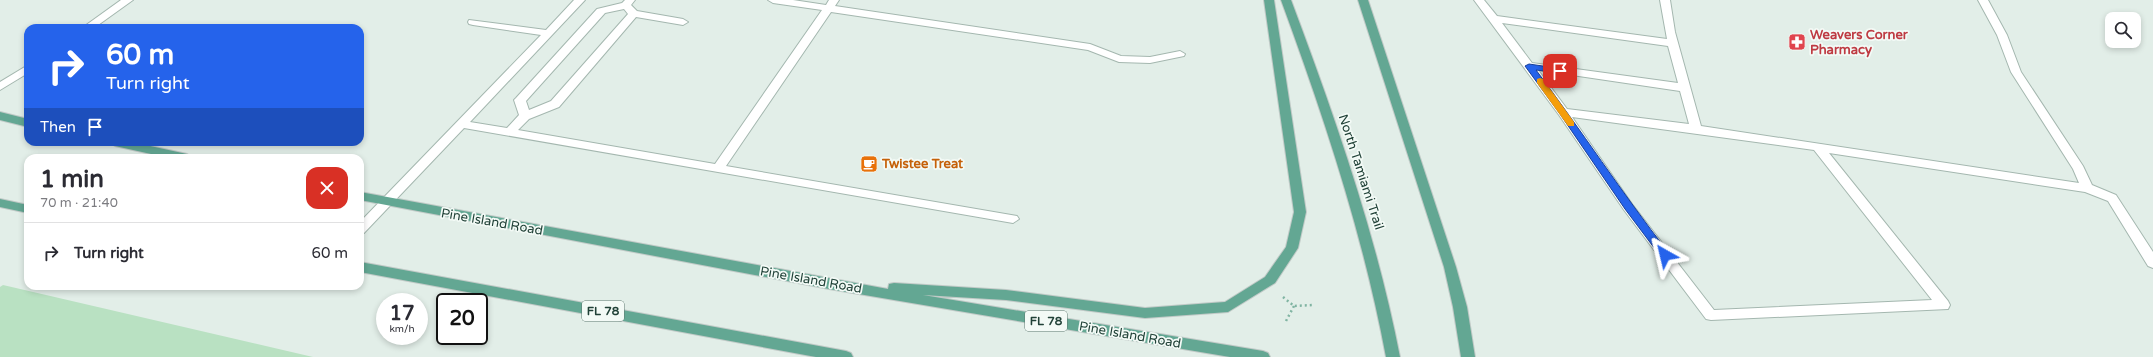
<!DOCTYPE html>
<html lang="en">
<head>
<meta charset="utf-8">
<style>
  :root { --surface:#fff; --page:#f7f7f7; --text:#2b2b33; --muted:#7c7c81; --line:#e1e1e2 }
  body { margin:0; font-family:"Varela Round",sans-serif; background:var(--page); color:var(--text); height:100vh; display:flex; flex-direction:column; font-size:15px; white-space:nowrap }
  * { box-sizing:border-box; margin:0 }
  p { font-size:13px; color:var(--muted) }
  .icon { flex:none; width:22px; height:22px; fill:none; stroke:currentColor; stroke-width:2; stroke-linecap:round; stroke-linejoin:round }
  .map { position:relative; flex:1; overflow:hidden }
  .drawer { position:absolute; left:24px; top:154px; width:340px; height:136px; display:flex; flex-direction:column; background:var(--surface); border-radius:12px; box-shadow:0 2px 6px #0003 }
  .drawer>* { flex:none }
  .guide { position:absolute; left:24px; top:24px; width:340px; height:122px; border-radius:12px; box-shadow:0 2px 6px #0003; background:#2563eb; color:#fff; overflow:hidden }
  .tools { position:absolute; left:2105px; top:12px; display:grid; gap:8px }
  .tools a { display:grid; place-items:center; width:36px; height:36px; border-radius:8px; background:var(--surface); box-shadow:0 2px 6px #0003; font-size:20px }
  .speed { position:absolute; left:376px; top:293px; display:flex; gap:8px; font-size:20px; font-weight:700; text-align:center }
  .speed>* { display:grid; place-content:center; width:52px; height:52px; border-radius:50%; background:var(--surface); box-shadow:0 2px 6px #0003; line-height:1 }
  .speed small { font-size:10px; font-weight:400 }
  .speed .limit { border:2px solid #111; border-radius:6px; background:#fff; color:#111 }
  .pin { position:absolute; display:grid; place-items:center; width:34px; height:34px; color:#fff; margin:-17px; border-radius:8px; box-shadow:0 2px 6px #0006 }
  .me { position:absolute; width:44px; margin:-22px; rotate:323deg; stroke-linejoin:round; filter:drop-shadow(0 0 3px #0008) }
  .turn { display:flex; align-items:center; gap:14px; height:84px; padding:0 16px; font-size:18px }
  .turn .icon { width:52px; height:52px; stroke-width:2.5 }
  .turn b { display:block; font-size:28px; line-height:34px }
  .then { display:flex; align-items:center; height:38px; padding:0 16px; background:#0003; gap:8px; font-size:15px }
  .round { display:grid; place-items:center; flex:none; width:42px; height:42px; border-radius:12px; background:var(--page) }
  .overview { display:flex; align-items:center; justify-content:space-between; height:68px; padding:0 16px }
  h1 { font-size:24px; font-weight:800; line-height:30px }
  ul { padding:0; list-style:none }
  li { display:flex; align-items:center; gap:12px; height:60px; padding:0 16px; border-top:1px solid var(--line) }
  li div { flex:1 }
  li b { display:block; font-size:15px }
  li em { font-style:normal }
  .map>svg:first-child { display:block }
  .green { fill:#b9e1c2 }
  .lines { fill:none; stroke-linecap:round; stroke-linejoin:round }
  .service-casing { stroke:#a4b7af; stroke-width:2 }
  .minor-casing { stroke:#a4b7af; stroke-width:2 }
  .primary-casing { stroke:#c1cac7; stroke-width:2 }
  .path { stroke:#80b4a2; stroke-width:2.5; stroke-dasharray:2 3; stroke-linecap:butt }
  .service { fill:#fff; fill-rule:evenodd }
  .minor { fill:#fff; fill-rule:evenodd }
  .primary { fill:#63a793; fill-rule:evenodd }
  .route { fill:#2563eb; stroke:#184099 }
  .slow { fill:#f59e0b }
  .labels { text-anchor:middle; dominant-baseline:central; stroke-width:3.5; stroke-linejoin:round; paint-order:stroke }
  .shield { fill:#f3faf6; stroke:#5f7870; stroke-width:1 }
  .shield-label { font-size:12px; font-weight:bold; fill:#204137 }
  .health-label { font-size:13px; font-weight:bold; fill:#be3a42; stroke:#f3faf6; text-anchor:start }
  .food-label { font-size:13px; font-weight:bold; fill:#c56008; stroke:#f3faf6; text-anchor:start }
  .street-label { font-size:13px; fill:#204137; stroke:#f3faf6 }
</style>
</head>
<body>
<div class="map">
<svg width="2153" height="357" viewBox="0 0 2153 357">
  <rect width="100%" height="100%" fill="#e2eee8"/>
  <!-- green -->
  <path class="green" d="M3 285 313 357H0V287Z"/>
  <g class="lines">
    <!-- service casing -->
    <g class="service-casing">
      <path id="service" d="M574 0H585L470 122 507 128 519 115 514 100 516 98 597 9 622 3 625 0H635L631 5 637 11 683 19 688 22 683 25 636 17 559 107 529 119 518 130 715 164 822 10 773 3 768 0H793L826 5 829 0H839L835 6 1090 44 1121 56 1150 57 1180 51 1185 54 1184 56 1150 63 1119 62 1088 50 831 12 726 166 1017 216 1019 219 1013 223 464 128 364 233 360 234V222L541 35 473 25 469 24 468 22 469 20 546 30ZM624 9 628 14 551 101 529 110 526 101 605 13Z
        M1474 0H1484L1497 16 1667 39 1660 0H1670L1675 32 1701 126 2079 183 2073 169 2011 72 1997 35 1978 0H1988L2007 35 2021 72 2083 166 2092 185 2116 195 2153 252V268L2148 266 2108 201 2085 192 1829 153 1948 301 1950 305 1948 309 1711 320 1706 319 1624 210 1559 115ZM1502 23 1668 46 1678 83 1532 63ZM1538 70 1680 91 1689 124 1567 109ZM1572 117 1814 150 1932 300 1714 310 1632 204Z"/>
    </g>
    <!-- minor casing -->
    <g class="minor-casing">
      <path id="minor" d="M121 0H133L94 28H82Z
        M28 65V73L0 90V82Z"/>
    </g>
    <!-- primary casing -->
    <g class="primary-casing">
      <path id="primary" d="M1264 0H1274L1306 212 1298 248 1275 283 1228 312 1145 318 1006 300 923 295 1263 351 1268 353 1270 357H1230L829 289 360 200V192L888 289 889 284 894 283 1006 290 1145 308 1225 302 1265 277 1286 247 1294 212Z
        M1281 0H1291C1335 117 1376 234 1400 357H1386C1363 234 1324 117 1281 0Z
        M1358 0H1368L1456 267 1467 307 1475 357H1461L1453 307 1444 267Z
        M0 112 28 119V127L0 120Z
        M109 142H132L187 154 193 158H169L115 146Z
        M0 199 28 205V213L0 207Z
        M360 262 846 351 851 353 853 357H816L360 272Z"/>
    </g>
    <!-- path -->
    <path class="path" d="M1283 297 1294 306 1313 305
      M1286 321 1294 306"/>
    <!-- service -->
    <use href="#service" class="service"/>
    <!-- minor -->
    <use href="#minor" class="minor"/>
    <!-- primary -->
    <use href="#primary" class="primary"/>
  </g>
  <!-- route -->
  <path class="route" d="M1529 64 1563 69V73H1560L1536 70C1581 130 1622 193 1668 252V257H1661L1625 209 1560 114 1525 66Z"/>
  <!-- slow -->
  <path class="slow" d="M1540 78 1543 79 1574 122V126H1568L1537 83V79Z"/>
  <!-- icons -->
  <defs>
    <g id="pharmacy-square" transform="scale(0.9)"><rect x="-9" y="-9" width="18" height="18" rx="4" fill="#e0444e" stroke="#f3faf6"/><path d="M-2-6h4v4h4v4h-4v4h-4v-4h-4v-4h4Z" fill="#fff"/></g>
    <g id="cafe-square" transform="scale(0.9)"><rect x="-9" y="-9" width="18" height="18" rx="4" fill="#e8710a" stroke="#f3faf6"/><path d="M-5.5-4.5H6V0H3Q3 3.5 0 3.5H-2.5Q-5.5 3.5-5.5 0ZM3-3.2v2h1.7v-2ZM-6 4.5H4V6H-6Z" fill="#fff"/></g>
  </defs>
  <g fill-rule="evenodd">
    <use href="#pharmacy-square" x="1797" y="42"/>
    <use href="#cafe-square" x="869" y="164"/>
  </g>
  <g class="labels">
    <!-- shield labels -->
    <g class="shield">
      <rect x="582" y="301" width="42" height="20" rx="3"/>
      <rect x="1025" y="311" width="42" height="20" rx="3"/>
    </g>
    <g class="shield-label">
      <text x="603" y="311">FL 78</text>
      <text x="1046" y="321">FL 78</text>
    </g>
    <!-- health labels -->
    <g class="health-label">
      <text x="1810" y="35">Weavers Corner<tspan x="1810" dy="15">Pharmacy</tspan></text>
    </g>
    <!-- food labels -->
    <g class="food-label">
      <text x="882" y="164">Twistee Treat</text>
    </g>
    <!-- street labels -->
    <g class="street-label">
      <text transform="translate(1361 172) rotate(72)">North Tamiami Trail</text>
      <text transform="translate(492 222) rotate(10)">Pine Island Road</text>
      <text transform="translate(811 280) rotate(10)">Pine Island Road</text>
      <text transform="translate(1130 335) rotate(10)">Pine Island Road</text>
    </g>
  </g>
</svg>
<div class="tools">
<a><svg class="icon" aria-label="search" viewBox="0 0 24 24"><circle cx="10" cy="10" r="6"/><path d="M15 15l6 6"/></svg></a>
</div>
<div class="speed"><div>17<small>km/h</small></div><div class="limit">20</div></div>
<div class="pin" style="left:1560px;top:71px;background:#d93025"><svg class="icon" aria-label="arrive" viewBox="0 0 24 24"><path d="M6 21V4h12l-3 4 3 4H6"/></svg></div>
<svg class="me" style="left:1665px;top:255px" viewBox="-20 -20 40 40"><path d="M0-17L14 15 0 8-14 15z" fill="#2563eb" stroke="#fff" stroke-width="4"/></svg>
<div class="guide">
<div class="turn"><svg class="icon" aria-label="right" viewBox="0 0 24 24"><path d="M7 20v-9h11M14 6l5 5-5 5"/></svg><div><b>60 m</b>Turn right</div></div>
<div class="then">Then<svg class="icon" aria-label="arrive" viewBox="0 0 24 24"><path d="M6 21V4h12l-3 4 3 4H6"/></svg></div>
</div>
<section class="drawer">
<div class="overview"><div><h1>1 min</h1><p>70 m · 21:40</p></div><a class="round" style="background:#d93025;color:#fff"><svg class="icon" aria-label="close" viewBox="0 0 24 24"><path d="M6 6l12 12M18 6L6 18"/></svg></a></div>
<ul>
<li><svg class="icon" aria-label="right" viewBox="0 0 24 24"><path d="M7 20v-9h11M14 6l5 5-5 5"/></svg><div><b>Turn right</b></div><em>60 m</em></li>
</ul>
</section>
</div>
</body>
</html>
